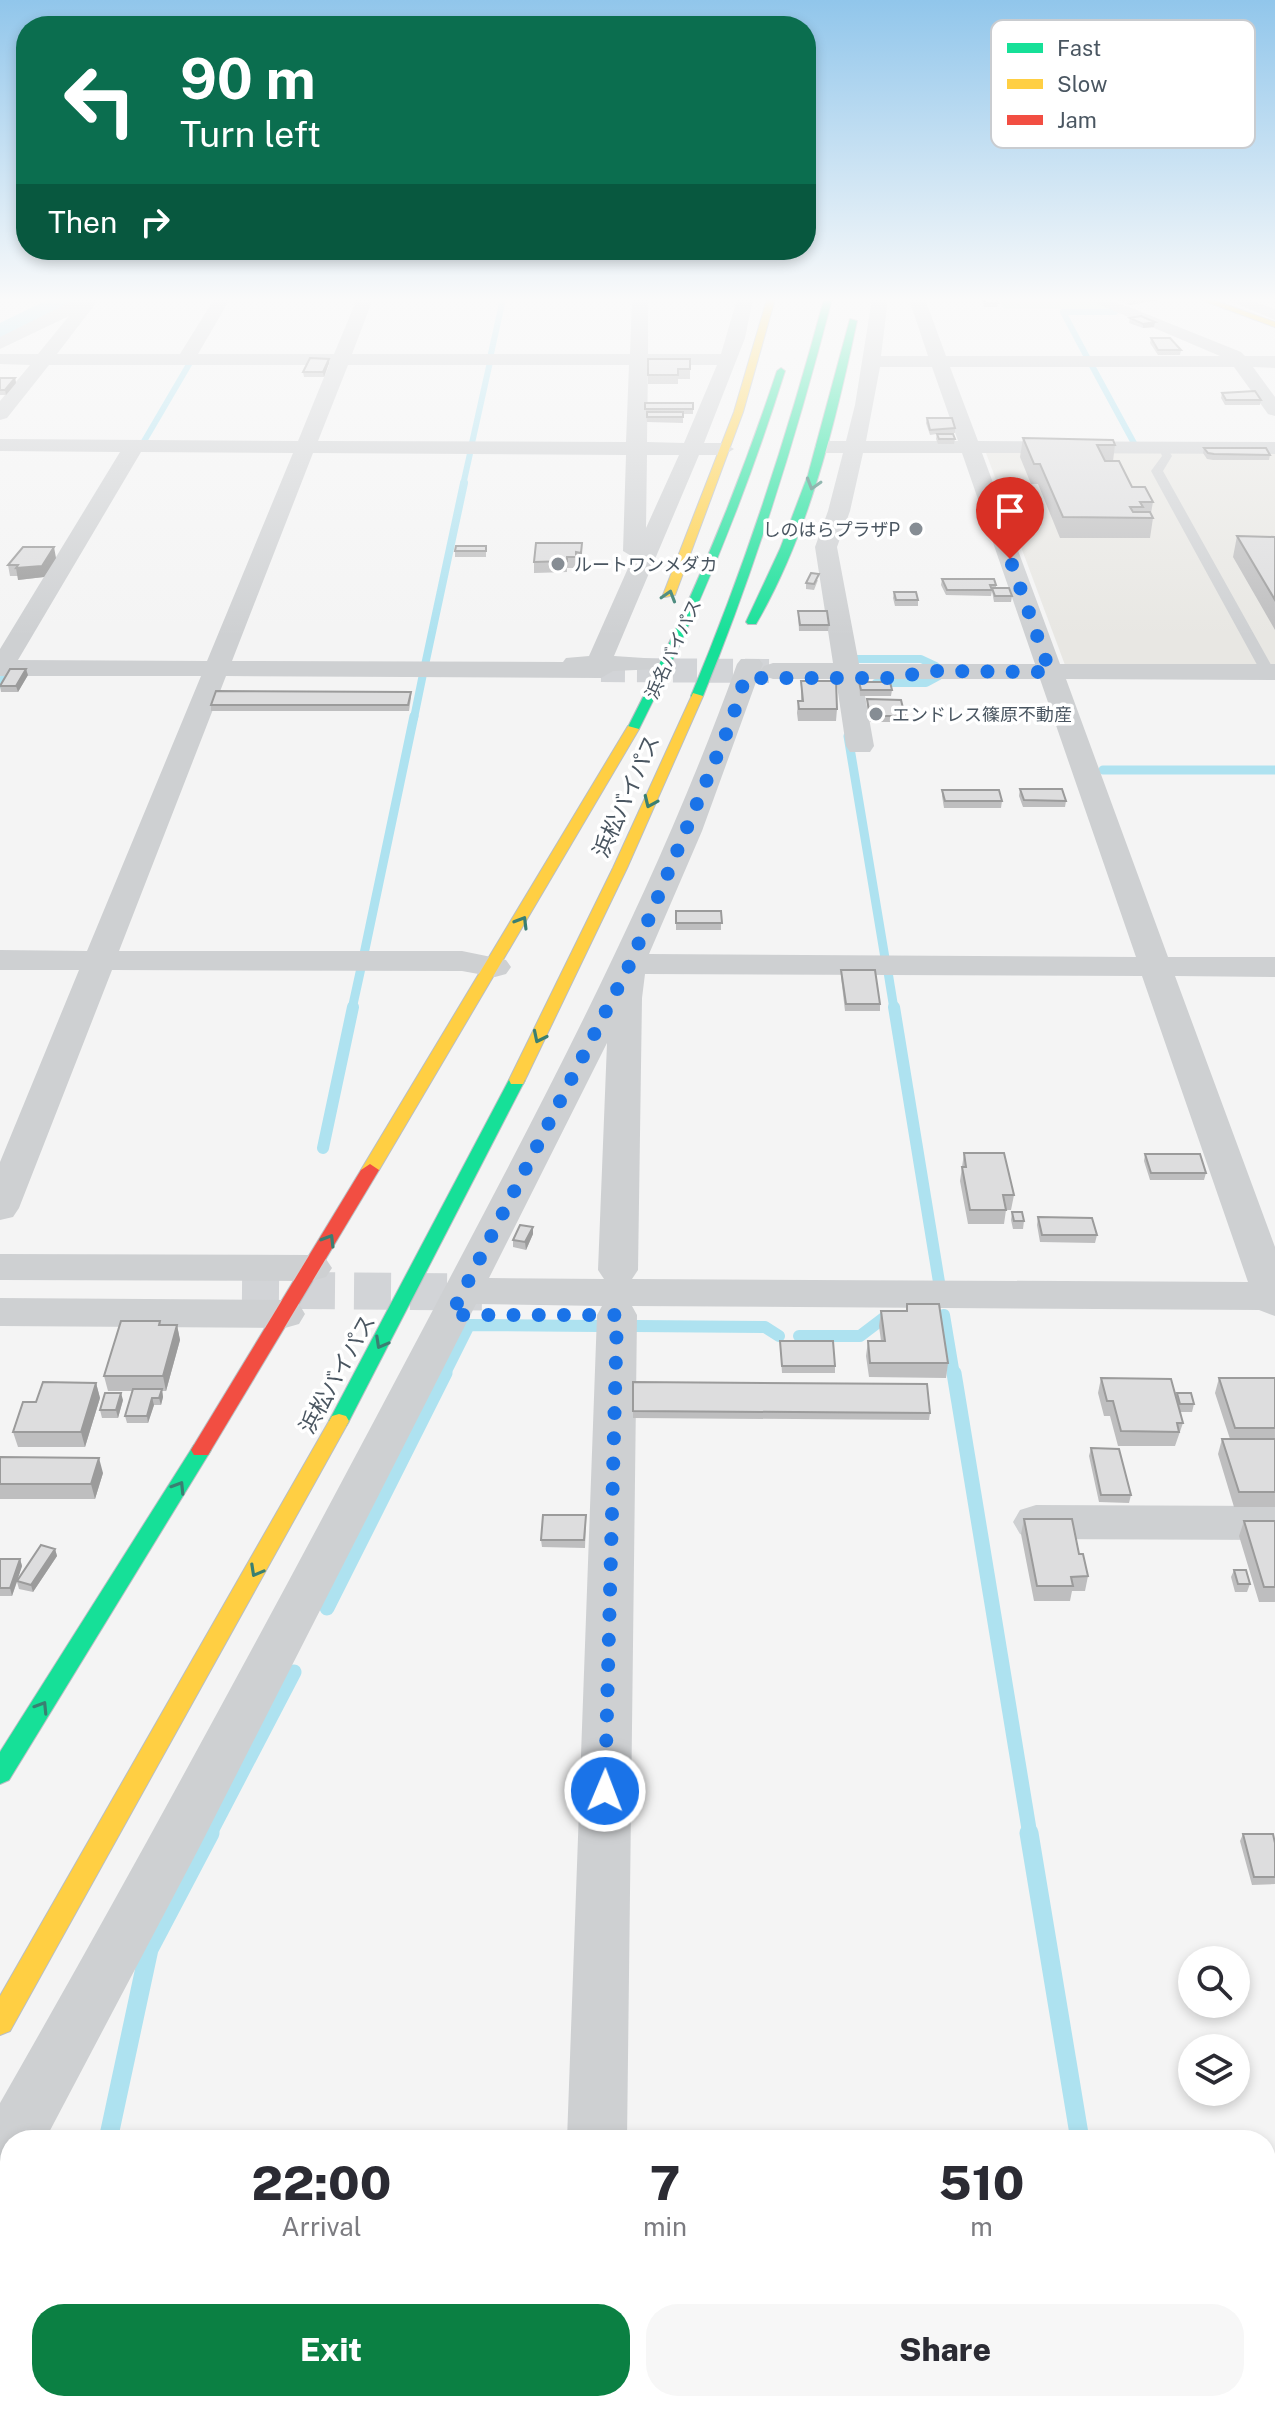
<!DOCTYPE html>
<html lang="en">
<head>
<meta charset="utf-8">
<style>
  :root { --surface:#fff; --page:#f7f7f7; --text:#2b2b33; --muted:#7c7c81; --accent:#0b8043 }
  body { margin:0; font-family:"Public Sans","Noto Sans JP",sans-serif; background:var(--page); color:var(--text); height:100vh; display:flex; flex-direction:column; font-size:30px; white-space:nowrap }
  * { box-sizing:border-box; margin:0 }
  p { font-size:26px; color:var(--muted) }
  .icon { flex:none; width:44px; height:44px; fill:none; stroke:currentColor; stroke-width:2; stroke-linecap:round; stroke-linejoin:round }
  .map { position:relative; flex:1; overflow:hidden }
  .panel { position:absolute; left:0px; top:2130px; width:1276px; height:282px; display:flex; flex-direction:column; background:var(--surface); border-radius:32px 32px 0 0; box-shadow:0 4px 12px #0003 }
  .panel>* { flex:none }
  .guide { position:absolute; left:16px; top:16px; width:800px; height:244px; border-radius:32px; box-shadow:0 4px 12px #0003; background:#0b6e4f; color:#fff; overflow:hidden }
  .buttons { position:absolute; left:1178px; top:1946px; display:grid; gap:16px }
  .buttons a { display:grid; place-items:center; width:72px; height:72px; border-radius:50%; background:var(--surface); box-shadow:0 4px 12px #0003; font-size:40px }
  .pin { position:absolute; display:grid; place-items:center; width:68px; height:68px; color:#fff; margin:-82px -34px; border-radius:50% 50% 50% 0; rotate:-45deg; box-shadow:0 0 8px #0007 }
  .pin .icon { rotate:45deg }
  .me { position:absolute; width:88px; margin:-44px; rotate:1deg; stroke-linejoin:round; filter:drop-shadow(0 0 6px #0008) }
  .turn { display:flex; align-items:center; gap:28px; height:168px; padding:0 32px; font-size:36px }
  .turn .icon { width:104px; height:104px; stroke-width:2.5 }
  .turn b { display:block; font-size:56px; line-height:68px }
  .then { display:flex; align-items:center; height:76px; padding:0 32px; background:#0003; gap:16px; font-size:30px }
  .eta { display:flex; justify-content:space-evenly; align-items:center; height:136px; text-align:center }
  .eta b { font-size:48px; font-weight:800; line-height:56px }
  .button { display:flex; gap:16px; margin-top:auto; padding:16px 32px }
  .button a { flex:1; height:92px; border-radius:32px; background:var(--accent); color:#fff; font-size:32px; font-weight:800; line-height:92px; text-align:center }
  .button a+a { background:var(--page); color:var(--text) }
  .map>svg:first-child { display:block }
  .commercial { fill:#e8e7e3 }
  .green { fill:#d9f2e3 }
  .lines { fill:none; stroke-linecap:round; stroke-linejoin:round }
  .stream-far5 { stroke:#aee2f0; stroke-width:6 }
  .stream-far4 { stroke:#aee2f0; stroke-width:8 }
  .stream-far3 { stroke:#aee2f0; stroke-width:9 }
  .stream-far2 { stroke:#aee2f0; stroke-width:12 }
  .stream-far1 { stroke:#aee2f0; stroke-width:15 }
  .stream { stroke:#aee2f0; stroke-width:19 }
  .river { fill:#aee2f0; fill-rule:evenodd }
  .street-tunnel-far1 { stroke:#d2d4d7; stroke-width:24; stroke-dasharray:24 12; stroke-linecap:butt }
  .street-tunnel { stroke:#d2d4d7; stroke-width:37; stroke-dasharray:37 19; stroke-linecap:butt }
  .fast-casing { stroke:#b9bec3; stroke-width:2 }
  .slow-casing { stroke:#b9bec3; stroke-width:2 }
  .jam-casing { stroke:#b9bec3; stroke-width:2 }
  .lane { fill:#ced0d2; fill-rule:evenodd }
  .street { fill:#ced0d2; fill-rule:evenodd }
  .fast { fill:#16e098; fill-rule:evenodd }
  .slow { fill:#ffcf43; fill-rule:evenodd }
  .jam { fill:#f24e42; fill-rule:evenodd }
  .wall { fill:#bebebf }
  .shaded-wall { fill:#9b9b9b }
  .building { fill:#ddddde; stroke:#9b9b9b; stroke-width:2 }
  .oneway { stroke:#3a7f72 }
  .route { stroke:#1a73e8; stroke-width:14; stroke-dasharray:0 25.2 }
  .poi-dot { fill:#868d94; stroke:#fff; stroke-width:3 }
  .labels { text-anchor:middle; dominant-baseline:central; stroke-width:7; stroke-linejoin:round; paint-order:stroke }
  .far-poi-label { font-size:18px; fill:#4a5661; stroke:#fff; text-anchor:start }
  .far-street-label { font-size:18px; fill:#4a5661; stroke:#fff }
  .street-label { font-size:22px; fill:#4a5661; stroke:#fff }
  .key { fill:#fff; stroke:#c9ccd0; stroke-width:2 }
  .key-label { font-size:22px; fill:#4a5661 }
</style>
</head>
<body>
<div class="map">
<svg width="1275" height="2411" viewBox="0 0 1275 2411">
  <rect width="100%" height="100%" fill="#f4f4f4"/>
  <!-- commercial -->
  <path class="commercial" d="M986 453H1275V666L1065 665Z"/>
  <!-- green -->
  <path class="green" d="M998 299H1089L1115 310 1004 308Z"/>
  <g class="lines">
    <!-- stream-far5 -->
    <path class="stream-far5" d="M490 358 503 299
      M1088 359 1063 312H1115
      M1091 364 1135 445
      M143 443 191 361
      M472 443 490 362
      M463 485 471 449"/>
    <!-- stream-far4 -->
    <path class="stream-far4" d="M857 659H921L936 666
      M425 665 464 483
      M876 683H926L939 676
      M0 684 7 673
      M414 718 423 674"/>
    <!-- stream-far3 -->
    <path class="stream-far3" d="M848 736 885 958
      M1103 770H1275
      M364 954 414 716
      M888 972 894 1009
      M352 1009 361 968"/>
    <!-- stream-far2 -->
    <path class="stream-far2" d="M894 1007 939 1282
      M323 1148 353 1007
      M944 1315 954 1375
      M635 1326 765 1327 779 1336
      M799 1336H860L885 1317
      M444 1375 469 1325 598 1326"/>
    <!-- stream-far1 -->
    <path class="stream-far1" d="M954 1373 1030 1835
      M327 1608 445 1373
      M209 1835 294 1672"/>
    <!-- stream -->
    <path class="stream" d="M1029 1833 1080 2140
      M108 2140 149 1949 210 1833"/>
    <!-- river -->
    <path class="river" d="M49 299H89L84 306 12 343 0 346V323Z"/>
    <!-- street-tunnel-far1 -->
    <path class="street-tunnel-far1" d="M601 670 773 671"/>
    <!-- street-tunnel -->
    <path class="street-tunnel" d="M242 1290 482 1292"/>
    <!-- fast casing -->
    <g class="fast-casing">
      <path id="fast" d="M824 299H832C797 434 756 567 703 696L693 699 691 696C745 567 788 434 824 299Z
        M850 319 857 321C835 424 809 533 756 624H748L746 622 780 549 808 475Z
        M781 368 785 371C746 495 698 613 639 729L628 732 627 729C687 613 736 495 777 371Z
        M517 1075 525 1080 349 1421 346 1426H332L329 1421 509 1080Z
        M201 1442 208 1445 211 1450 208 1455 9 1780 0 1784V1752L194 1445Z"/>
    </g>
    <!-- slow casing -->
    <g class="slow-casing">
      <path id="slow" d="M767 299H775L743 412 675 595 665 597 663 595 734 412Z
        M1199 299H1210L1275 322V327Z
        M693 693 703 696 627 868 525 1080 523 1084H511L509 1080 613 868Z
        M628 726 639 729 379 1170 370 1176 364 1174 361 1170Z
        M339 1414 346 1416 349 1421 10 2031 0 2035V1996L332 1416Z"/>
    </g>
    <!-- jam casing -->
    <g class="jam-casing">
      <path id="jam" d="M370 1164 379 1170 208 1455H194L191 1450 194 1445 361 1170Z"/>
    </g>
    <!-- lane -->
    <path class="lane" d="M1158 446H1166L1172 456 1163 471 1275 672 1273 675 1261 672 1151 471 1162 456Z"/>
    <!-- street -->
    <path class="street" d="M76 299H96V303L57 354H180L214 299H230L198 354H334L357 299H373L352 354H630L632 299H648V354H721L737 299H753L745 338 704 443H724L734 449 724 455H699L614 656 659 659 663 664 659 669 613 671 601 678 226 676 119 951H462L506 960 511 967 506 974 495 977 462 971 112 970 19 1208 13 1217 0 1220V1162L79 970H0V950L87 951 201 676H0V649L120 452 0 451V439L298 441 329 365H49L7 418 0 420V401L30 365 0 364V354H38L69 316 0 349V337ZM348 365H629L626 442 318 441ZM648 365H717L684 443 647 442ZM141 452 293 453 207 661 18 660ZM313 453 626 455 623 551 633 557 589 656 566 658 563 662 232 661ZM647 455H679L646 528Z
      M872 299H888L881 356H928L909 299H925L946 356H1220L1086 299H1109L1241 352 1245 356H1275V368L1253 367 1275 397V416L1268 414 1234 367H950L978 441 1275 442V454L982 453 1060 664H1275V680L1066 679 1168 957H1275V977L1175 976 1275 1247V1316L1259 1310 632 1306 637 1315 627 2140H567L597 1315 602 1306 476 1304 199 1848 45 2140H10V2169L0 2165V2103C147 1846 287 1586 425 1325 539 1109 654 895 737 664L741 659H759L763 664 760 671 764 666 773 663H833L815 547 828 511 843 453H824L814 447 824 441H846L855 405ZM880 367H932L958 441H866ZM863 453H962L1035 664H859L837 547 850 511ZM760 671 764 676 773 679H836L846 746 850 752H870L874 746 862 679H1040L1136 957 649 954 702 831ZM645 974 1142 976 1248 1282 632 1279 638 1270 642 998ZM607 1043 598 1270 604 1279 489 1278Z
      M1225 299H1248L1275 309V320Z
      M0 1254 312 1255 326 1259 332 1268 326 1277 312 1281 0 1280Z
      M0 1298 285 1300 299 1304 305 1314 299 1324 285 1328 0 1326Z
      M1036 1505 1275 1506V1540L1036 1539 1020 1534 1013 1522 1020 1510Z
      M0 2354H10V2402H37L33 2410 0 2411Z
      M1266 2365H1275V2411H1239L1235 2402H1266Z
      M558 2402H624V2411H558Z"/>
    <!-- fast -->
    <use href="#fast" class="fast"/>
    <!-- slow -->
    <use href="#slow" class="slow"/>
    <!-- jam -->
    <use href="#jam" class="jam"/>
  </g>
  <!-- wall -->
  <path class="wall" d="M981 299H996L998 303 997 307H984Z
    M1114 299H1159V300L1129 305Z
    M1130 318 1154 327 1143 328 1129 323Z
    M1151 338 1181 350 1180 355H1158L1150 343Z
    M329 359V363L324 377H304L303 372Z
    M648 359H690V379H678V384H648Z
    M0 378H15L16 383 6 395H0Z
    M1222 393 1261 400 1260 405H1225L1221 398Z
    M645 403H693V414H683V423L647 422Z
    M927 418 955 428V433L943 434 955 439 954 444H938L936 439 937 434 930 435 926 423Z
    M1023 438 1115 445 1113 461 1132 487 1153 502 1151 513 1153 518 1150 538H1060L1038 484H1031L1020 457Z
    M1204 448 1270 455 1269 460H1213L1207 459 1203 453Z
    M1237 536 1275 537V630L1233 557Z
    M582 543V564H576V568H567V572L534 573V562Z
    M486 546V557H455V551Z
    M56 558 44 577 18 580V576H10L8 565Z
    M942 579 996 585V588L1012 596 1011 602H994L992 591 991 596 946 595 941 585Z
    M818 580 814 590 806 589V583Z
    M894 592 918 600V606H895L893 598Z
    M798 611 829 625 828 631H799Z
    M28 675 18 692H1L0 686Z
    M801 681 837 709 836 721H798L797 713 798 701H801Z
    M859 682 892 690 891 696H860Z
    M411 692V698L409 711H211V705Z
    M867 699 905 716 904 722H870L867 705Z
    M1020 789 1066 801 1065 807H1023L1019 796Z
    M942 790 1002 801 1001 808H944L942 796Z
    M676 911H721V930H676Z
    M841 970 880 1004V1011H845L841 977Z
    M964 1153 1014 1195 1011 1210H1006L1004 1224H968L960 1181Z
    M1145 1154 1206 1173 1204 1180H1150L1144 1161Z
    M1012 1212 1024 1221 1023 1229H1013L1011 1220Z
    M1038 1217 1097 1235 1095 1243 1040 1242 1037 1225Z
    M533 1227V1234L526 1250 513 1247V1240Z
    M907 1304 948 1363 946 1378 869 1377 866 1356 868 1341H881L879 1326 881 1311H906Z
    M160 1321 161 1325H177L180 1340 166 1391H162L163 1397 161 1405H154L148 1423H127L125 1416 133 1391H108L104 1376Z
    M780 1341 835 1366V1373H782Z
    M1101 1378 1176 1397 1177 1393 1194 1404 1192 1412H1180L1183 1423 1175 1446H1118L1110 1416H1104L1098 1393Z
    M1219 1378H1275V1507H1234L1218 1454 1222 1439H1230L1215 1393Z
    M633 1382 930 1413 929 1420 633 1418Z
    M96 1383 100 1398 85 1447H18L13 1432 36 1402Z
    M123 1400 118 1418H102L100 1410Z
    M1091 1448 1131 1495 1129 1503 1099 1502 1089 1456Z
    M0 1457 103 1473 95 1499H0Z
    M1024 1519 1079 1554 1088 1576 1085 1591H1072L1070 1601H1034L1021 1534Z
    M1244 1521H1275V1602H1259L1239 1536Z
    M586 1523 585 1548 542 1547 541 1540Z
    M55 1549 57 1556 33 1592 19 1589 17 1582 12 1596H0V1559H20L22 1566 17 1581Z
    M1234 1570 1250 1584 1247 1592H1235L1231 1577Z
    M1243 1834 1275 1843V1884L1252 1885 1240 1841Z"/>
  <!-- shaded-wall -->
  <path class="shaded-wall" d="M1130 299H1159V300L1129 305Z
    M1155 322 1154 327 1143 328V324Z
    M329 359V363L324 377 323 372Z
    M15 378 16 383 6 395 5 390Z
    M54 547 56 558 44 577 18 580 16 568Z
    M26 669 28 675 18 692 16 686Z
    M533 1227V1234L526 1250 525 1242Z
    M177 1325 180 1340 166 1391 163 1376Z
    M96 1383 100 1398 85 1447 81 1432Z
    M162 1389 163 1397 161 1405 159 1398Z
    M121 1393 123 1400 118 1418 116 1410Z
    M152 1398 154 1405 148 1423 147 1416Z
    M99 1458 103 1473 95 1499 91 1484Z
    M55 1549 57 1556 33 1592 31 1585Z
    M20 1559 22 1566 12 1596 10 1588Z"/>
  <!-- building -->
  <path class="building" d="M983 299H996L998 303H985Z
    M1141 316 1155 322 1143 324 1130 318Z
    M1151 338H1170L1181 350H1158Z
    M310 358 329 359 323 372H303Z
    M648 359H690V369H678V375H648Z
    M0 378H15L5 390H0Z
    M1255 391 1261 400H1226L1222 393Z
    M645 403H693V409H645Z
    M647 412H683V417H647Z
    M927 418H952L955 428 930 430Z
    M937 434H953L955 439H939Z
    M1023 438 1113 440 1115 445H1097L1105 461H1119L1132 487H1145L1153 502H1140L1143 507H1130L1133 512H1150L1153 518 1063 517 1040 464H1034Z
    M1204 448H1266L1270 455 1214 454 1208 453Z
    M1237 536 1275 537V600Z
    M536 543H582L581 553 576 552V557H567V561L534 562Z
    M456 546H486V551H455Z
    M23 547H54L42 566 16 568 18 565H8Z
    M811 573 819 574 814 584 806 583Z
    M942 579H994L996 585H990L992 590H947Z
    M992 588H1009L1012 596H995Z
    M894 592H916L918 600H896Z
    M798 611H827L829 625H800Z
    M10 669H26L16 686H0Z
    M801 681H836L837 709H799L798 701H803Z
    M859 682H890L892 690H861Z
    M216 691 411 692 408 705H211Z
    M867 699 901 700 905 716H870Z
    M1020 789H1062L1066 801 1024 800Z
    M942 790H999L1002 801H945Z
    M676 911H721L722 923H676Z
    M841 970H875L880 1004H846Z
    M964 1153H1004L1014 1195H1003L1006 1210H970L962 1167H966Z
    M1145 1154H1200L1206 1173H1151Z
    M1012 1212H1022L1024 1221H1014Z
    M1038 1217 1092 1218 1097 1235H1042Z
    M520 1225 533 1227 525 1242 513 1240Z
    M907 1304H939L948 1363H870L868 1341H885L881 1311H907Z
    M121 1321H160L159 1325H177L163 1376H104Z
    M780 1341H833L835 1366H782Z
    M1101 1378 1171 1379 1183 1423H1177L1179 1432 1121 1431 1113 1401H1107Z
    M1219 1378H1275V1428H1235Z
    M43 1382 96 1383 81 1432H13L23 1402H36Z
    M633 1382 927 1384 930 1413 633 1411Z
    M133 1389H162L159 1398H152L147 1416H125Z
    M105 1393H121L116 1410H100Z
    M1177 1393H1191L1194 1404H1180Z
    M1222 1439H1275V1492H1239Z
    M1091 1448 1119 1449 1131 1495H1101Z
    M0 1457 99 1458 91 1484H0Z
    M543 1515H586L584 1540H541Z
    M1024 1519H1072L1079 1554H1083L1088 1576 1071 1577 1073 1586H1037Z
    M1244 1521H1275V1587H1264Z
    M41 1545 55 1549 31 1585 17 1581Z
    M0 1559H20L10 1588H0Z
    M1234 1570H1246L1250 1584H1238Z
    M1243 1834H1273L1275 1843V1877H1254Z"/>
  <!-- one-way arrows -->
  <defs><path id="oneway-chevron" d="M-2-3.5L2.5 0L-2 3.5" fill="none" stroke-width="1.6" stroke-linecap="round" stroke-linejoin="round" transform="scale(2)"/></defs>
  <g class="oneway">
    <use href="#oneway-chevron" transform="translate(813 484) rotate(107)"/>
    <use href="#oneway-chevron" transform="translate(669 596) rotate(-73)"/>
    <use href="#oneway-chevron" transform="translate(650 802) rotate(114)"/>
    <use href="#oneway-chevron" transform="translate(522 922) rotate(-59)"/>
    <use href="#oneway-chevron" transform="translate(539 1037) rotate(116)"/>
    <use href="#oneway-chevron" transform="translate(329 1240) rotate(-59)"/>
    <use href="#oneway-chevron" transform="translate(381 1343) rotate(119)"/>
    <use href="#oneway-chevron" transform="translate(179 1487) rotate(-58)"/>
    <use href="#oneway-chevron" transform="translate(256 1571) rotate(119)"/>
    <use href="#oneway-chevron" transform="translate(42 1707) rotate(-58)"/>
  </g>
  <!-- sky -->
  <linearGradient id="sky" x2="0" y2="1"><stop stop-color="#91c6eb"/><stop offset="0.47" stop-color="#fafafa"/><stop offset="1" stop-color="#fafafa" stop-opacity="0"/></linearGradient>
  <rect width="1275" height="637" fill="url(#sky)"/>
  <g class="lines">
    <!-- route -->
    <path class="route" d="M605 1791 617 1315H451L630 964 731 722 745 678H890L935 671 1050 672 1010 559"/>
  </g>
  <!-- markers -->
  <g class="poi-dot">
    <circle cx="916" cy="529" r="8"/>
    <circle cx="558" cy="564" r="8"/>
    <circle cx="876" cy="714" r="8"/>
  </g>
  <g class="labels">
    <!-- far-poi labels -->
    <g class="far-poi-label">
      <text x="900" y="529" text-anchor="end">しのはらプラザP</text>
      <text x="574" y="564">ルートワンメダカ</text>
      <text x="892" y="714">エンドレス篠原不動産</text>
    </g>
    <!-- far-street labels -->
    <g class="far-street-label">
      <text transform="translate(673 649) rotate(-65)">浜名バイパス</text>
    </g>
    <!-- street labels -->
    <g class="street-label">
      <text transform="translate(626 796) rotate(-66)">浜松バイパス</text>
      <text transform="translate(337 1374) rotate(-61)">浜松バイパス</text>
    </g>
  </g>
  <!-- legend -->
  <rect x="991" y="20" width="264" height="128" rx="12" class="key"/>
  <rect x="1007" y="43" width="36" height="10" fill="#16e098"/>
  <rect x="1007" y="79" width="36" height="10" fill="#ffcf43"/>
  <rect x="1007" y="115" width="36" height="10" fill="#f24e42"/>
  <g class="key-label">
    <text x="1057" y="56">Fast</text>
    <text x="1057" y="92">Slow</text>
    <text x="1057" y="128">Jam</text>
  </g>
</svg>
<div class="buttons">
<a><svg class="icon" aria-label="search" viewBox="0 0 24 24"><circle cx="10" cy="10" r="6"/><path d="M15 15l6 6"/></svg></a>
<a><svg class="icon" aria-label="layers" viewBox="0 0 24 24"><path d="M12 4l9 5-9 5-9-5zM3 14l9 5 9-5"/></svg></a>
</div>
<div class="pin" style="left:1010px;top:559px;background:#d93025"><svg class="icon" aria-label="arrive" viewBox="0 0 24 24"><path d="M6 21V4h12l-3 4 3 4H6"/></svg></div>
<svg class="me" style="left:605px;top:1791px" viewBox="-20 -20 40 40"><circle r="17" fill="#1a73e8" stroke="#fff" stroke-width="3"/><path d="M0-11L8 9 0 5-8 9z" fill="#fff"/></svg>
<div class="guide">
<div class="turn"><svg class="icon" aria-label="left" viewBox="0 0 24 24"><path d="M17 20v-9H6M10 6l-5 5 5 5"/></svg><div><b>90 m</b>Turn left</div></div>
<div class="then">Then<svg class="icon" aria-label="right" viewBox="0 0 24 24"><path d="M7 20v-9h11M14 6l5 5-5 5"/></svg></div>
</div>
<section class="panel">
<div class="eta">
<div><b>22:00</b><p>Arrival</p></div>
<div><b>7</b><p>min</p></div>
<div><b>510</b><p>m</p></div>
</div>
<div class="button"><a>Exit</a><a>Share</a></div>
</section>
</div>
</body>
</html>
